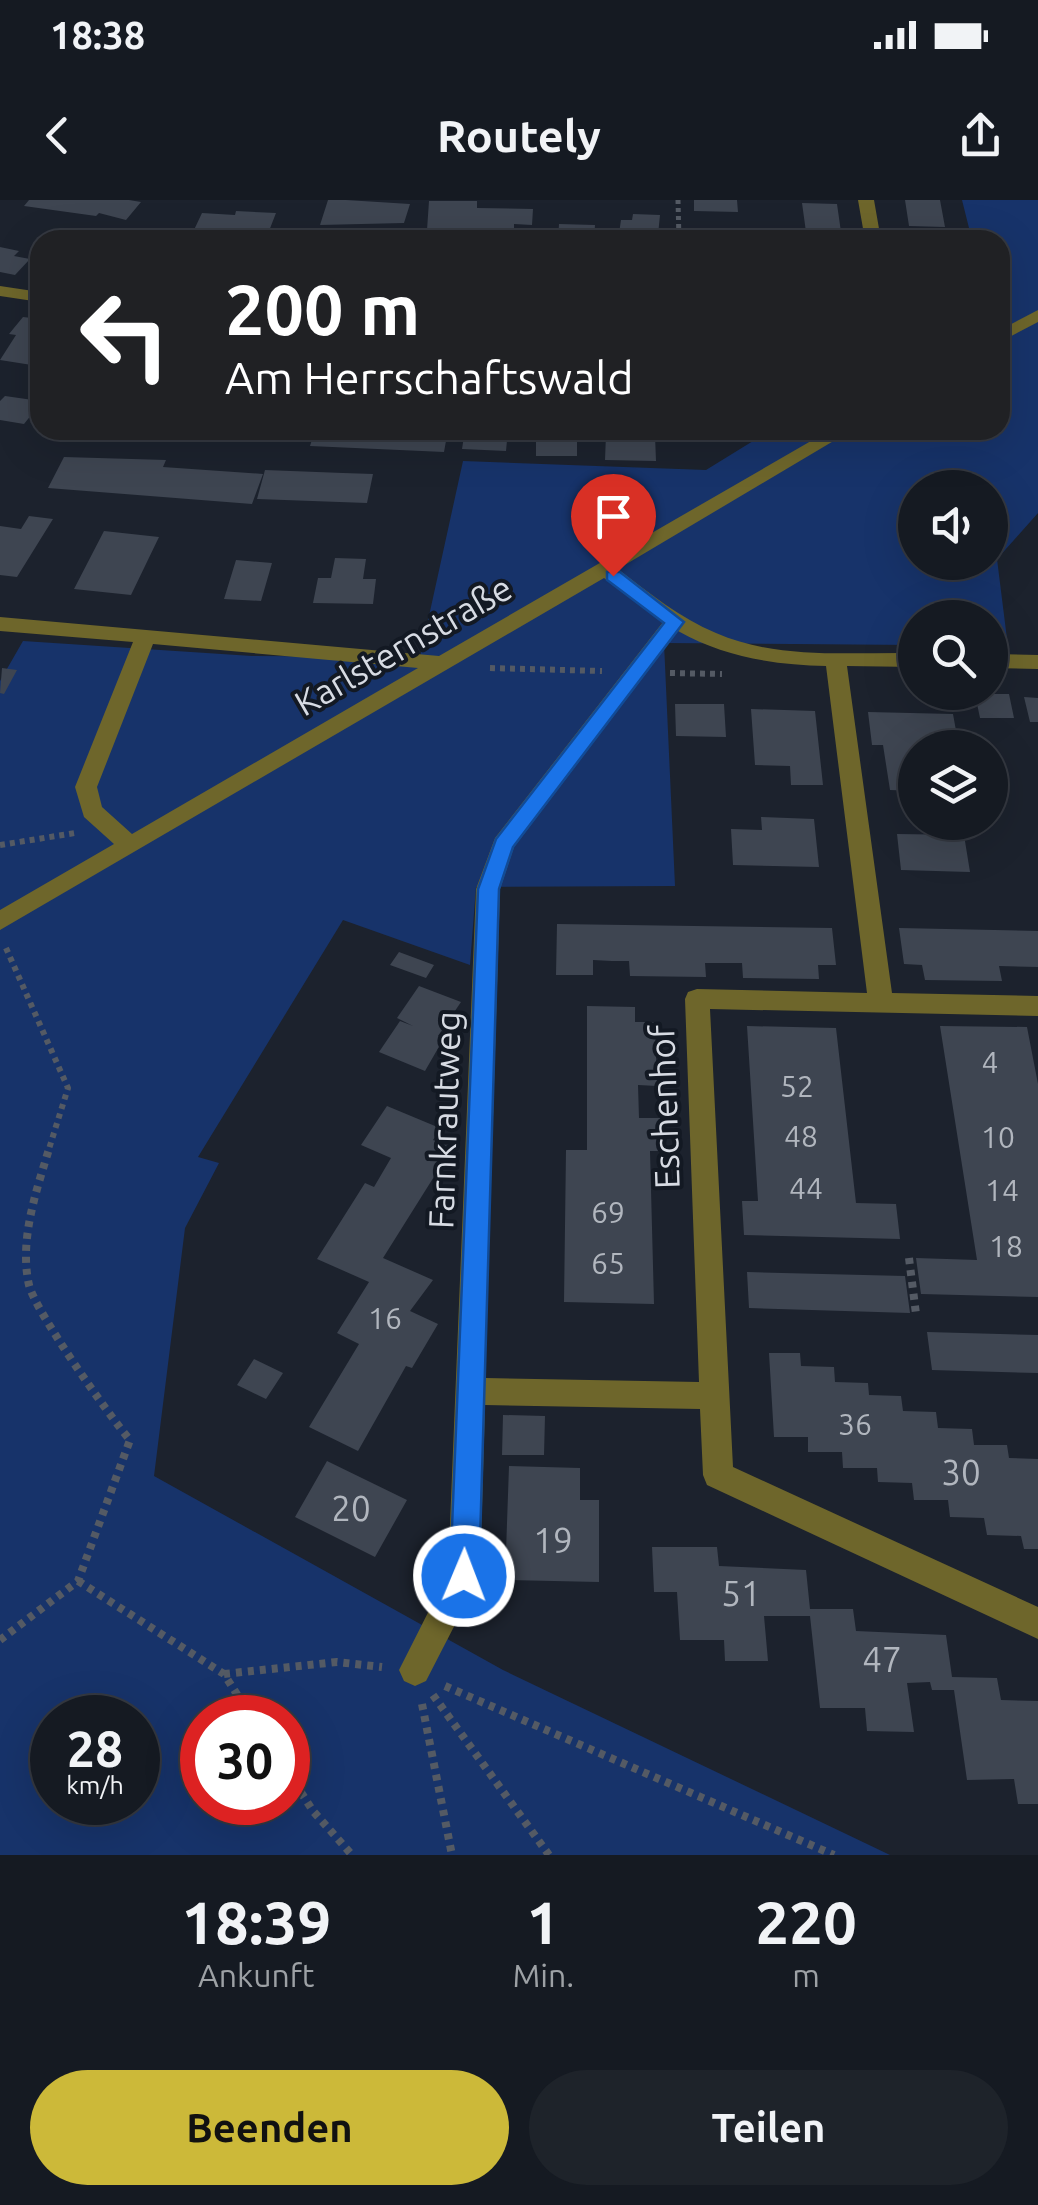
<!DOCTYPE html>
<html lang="de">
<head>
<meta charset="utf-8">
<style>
  :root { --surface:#151a22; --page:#1e232a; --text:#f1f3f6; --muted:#9da1a5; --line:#343840; --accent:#ccb939 }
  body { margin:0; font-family:Ubuntu,sans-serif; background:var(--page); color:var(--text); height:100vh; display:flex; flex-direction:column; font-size:38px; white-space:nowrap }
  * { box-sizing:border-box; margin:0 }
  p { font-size:32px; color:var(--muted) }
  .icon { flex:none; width:55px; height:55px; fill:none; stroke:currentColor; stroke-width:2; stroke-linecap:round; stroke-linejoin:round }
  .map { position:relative; height:1655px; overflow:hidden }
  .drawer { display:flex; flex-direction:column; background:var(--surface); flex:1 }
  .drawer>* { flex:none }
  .guide { position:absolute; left:30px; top:30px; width:980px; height:210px; border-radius:30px; box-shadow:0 10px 40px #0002,0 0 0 2px var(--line); background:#202124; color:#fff; overflow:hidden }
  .buttons { position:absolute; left:898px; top:270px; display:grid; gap:20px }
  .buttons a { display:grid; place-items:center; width:110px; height:110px; border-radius:50%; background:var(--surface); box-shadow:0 10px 40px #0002,0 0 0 2px var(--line); font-size:50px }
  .speed { position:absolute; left:30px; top:1495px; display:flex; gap:20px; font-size:50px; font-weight:700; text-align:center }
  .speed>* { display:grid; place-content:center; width:130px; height:130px; border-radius:50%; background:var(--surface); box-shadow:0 10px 40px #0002,0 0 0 2px var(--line); line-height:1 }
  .speed small { font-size:25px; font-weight:400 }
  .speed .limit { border:15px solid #d22; background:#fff; color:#111 }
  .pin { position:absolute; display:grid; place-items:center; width:85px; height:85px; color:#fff; margin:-102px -42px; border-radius:50% 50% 50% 0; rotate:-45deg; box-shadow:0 0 10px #0007 }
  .pin .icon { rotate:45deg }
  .me { position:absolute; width:110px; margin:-55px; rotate:1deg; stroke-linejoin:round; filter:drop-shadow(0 0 8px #0008) }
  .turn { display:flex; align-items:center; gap:35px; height:210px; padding:0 30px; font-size:45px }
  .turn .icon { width:130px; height:130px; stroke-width:2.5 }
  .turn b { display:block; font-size:70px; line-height:85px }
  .eta { display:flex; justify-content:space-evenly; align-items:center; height:170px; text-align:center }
  .eta b { font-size:60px; font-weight:700; line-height:70px }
  .action { display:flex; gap:20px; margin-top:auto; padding:20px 30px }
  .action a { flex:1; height:115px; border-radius:60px; background:var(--accent); color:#111; font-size:40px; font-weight:700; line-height:115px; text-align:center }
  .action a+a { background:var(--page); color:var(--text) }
  .status { display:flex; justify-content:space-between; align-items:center; height:70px; padding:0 50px; background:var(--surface); direction:ltr }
  .status svg { height:28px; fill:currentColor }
  header { display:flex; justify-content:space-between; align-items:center; height:130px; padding:0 30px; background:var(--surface); font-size:45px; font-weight:700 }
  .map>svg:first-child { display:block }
  .green { fill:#17336a; fill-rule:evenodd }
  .building { fill:#3e4551 }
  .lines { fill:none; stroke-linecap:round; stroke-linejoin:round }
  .path-far2 { stroke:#545a64; stroke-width:5; stroke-dasharray:4 4; stroke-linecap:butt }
  .path-far1 { stroke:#545a64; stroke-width:6; stroke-dasharray:5 5; stroke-linecap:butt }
  .path { stroke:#545a64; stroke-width:8; stroke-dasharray:6 6; stroke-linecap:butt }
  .minor { fill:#6e662b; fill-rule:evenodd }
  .route { fill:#1a73e8; stroke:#114b97; stroke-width:2.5 }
  .labels { text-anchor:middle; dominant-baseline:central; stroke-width:8; stroke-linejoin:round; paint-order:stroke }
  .number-label { font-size:30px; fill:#b1b6be }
  .street-label { font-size:35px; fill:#d7dbe3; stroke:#131923 }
  .near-number-label { font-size:35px; fill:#b1b6be }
</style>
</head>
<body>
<div class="status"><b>18:38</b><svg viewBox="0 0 49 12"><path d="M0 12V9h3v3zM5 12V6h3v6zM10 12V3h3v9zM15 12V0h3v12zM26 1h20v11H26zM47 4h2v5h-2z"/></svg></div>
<header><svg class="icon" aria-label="back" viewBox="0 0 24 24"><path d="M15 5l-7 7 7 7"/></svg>Routely<svg class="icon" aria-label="share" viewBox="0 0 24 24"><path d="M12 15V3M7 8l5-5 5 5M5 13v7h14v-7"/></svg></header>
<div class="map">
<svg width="1038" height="1655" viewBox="0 0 1038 1655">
  <rect width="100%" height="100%" fill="#1c222d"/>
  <!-- green -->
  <path class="green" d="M962 0H1038V313L997 359 1008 447 990 446V418H915V445L664 443 675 686 476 687 470 765 343 720 198 957 219 963 185 1028 154 1276 503 1470 890 1655H0V481L23 441 252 456 420 457 463 261 706 270 771 230H1000V40H972ZM915 288H990V362H915ZM52 1518H138V1602H52ZM202 1518H288V1602H202Z"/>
  <!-- building -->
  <path class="building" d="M29 0H129L141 2 126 20 99 13 96 16 24 6Z
    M328 0H346L410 4 404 23 320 25Z
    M694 0H737L738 12 694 11Z
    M905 0H940L945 27 909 26Z
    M429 1H477V8L533 9 532 25 514 24V30H427Z
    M802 3 837 4 841 32H806Z
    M236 11 276 13 269 31 193 32 202 13 235 15Z
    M633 14 660 15 658 35 672 36 671 40H618L621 20H632Z
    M559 24 595 25 594 40H558Z
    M0 47 19 51 14 56 30 59 15 75 0 72Z
    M23 117 40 119 38 166 0 160 16 135 9 134Z
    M5 196 40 201V204L24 224 0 220V201Z
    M123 230H176L171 238Z
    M190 230H231L227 241 186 238Z
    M315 230H448L444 252 310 246Z
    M465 230H508L506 251 462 249Z
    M536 233H577V256H536Z
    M606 234 655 235 656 261 605 260Z
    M64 257 166 260 163 267 263 274 252 304 48 288Z
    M265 270 343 273 373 274 367 303 257 299Z
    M29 316 53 319 17 377 0 375V326L21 329Z
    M104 331 159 337 131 395 74 389Z
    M335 358 366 359 363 379H376L373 404 313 403 318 378H331Z
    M236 360 272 363 261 401 224 399Z
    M2 468 17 470 4 494 0 493Z
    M975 494H1009L1014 518H980Z
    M1024 497 1038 498V522H1030Z
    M675 504H724L726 537 676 536Z
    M751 509 815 511 823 585H791L790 566 755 565Z
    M868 512 953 514 959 547 915 548V591L890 590 883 545H872Z
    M761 617 814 619 819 667 733 665 731 629 762 630Z
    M897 634 964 635 970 672 901 670Z
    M557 724 832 728 836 765H818L819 779 743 778 742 763H705L706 777 630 776 629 761H612L593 760V775H556Z
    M899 728 1038 731V767L999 766 1002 781 925 780 922 765 904 764Z
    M399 752 434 765 426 778 390 765Z
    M419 786 461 802 438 836 444 838 425 871 379 852 400 821 413 826 397 818Z
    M587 806 635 807V822H655L657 886 638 885 639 918H660L661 951H650L654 1104 564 1102 566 950H587Z
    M747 826 836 828 856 1003 896 1004 900 1039 744 1035 742 1001H758Z
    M940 826 1027 827 1038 884V1097L921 1094 916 1058 977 1060Z
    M387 906 435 926 440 929 433 940 452 948 383 1058 433 1080 410 1111 438 1124 412 1168 406 1166 358 1251 309 1227 359 1144 337 1133 369 1082 317 1059 365 983 374 987 391 958 361 945Z
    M747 1072 905 1076 910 1113 749 1108Z
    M927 1132 1038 1135V1173L932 1170Z
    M769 1153H800L801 1166 834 1167 835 1182 868 1183 869 1195 901 1196 903 1211 936 1212 938 1228 972 1229 974 1245H1007L1009 1258 1038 1259V1349H1024L1021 1336 987 1335 984 1318 950 1317 948 1300H914L912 1283 878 1282 877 1268H843L842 1252H808V1237H774Z
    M254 1159 283 1173 266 1199 237 1185Z
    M503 1215 545 1216 544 1255H502Z
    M327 1261 407 1300 375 1357 295 1317Z
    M509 1266 580 1268V1300H599V1382L505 1380Z
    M652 1347H717L719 1366 806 1370 810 1409H853L856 1431 946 1435 952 1477 997 1478 1001 1500 1038 1501V1604H1018L1014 1579 967 1580 954 1490H932L930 1482 907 1483 914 1532 867 1531 865 1508H820L810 1416H764L768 1461H725L724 1440H680L677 1392H654Z"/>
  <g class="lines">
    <!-- path-far2 -->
    <path class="path-far2" d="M678 0 679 40"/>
    <!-- path-far1 -->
    <path class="path-far1" d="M490 468 602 471
      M670 473 722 474
      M0 645 75 633
      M6 748 68 888 48 952"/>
    <!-- path -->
    <path class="path" d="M909 1058 916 1114
      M78 1381 224 1474 252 1518
      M0 1440 78 1381 130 1240C110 1217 35 1111 29 1085 19 1040 36 992 49 949
      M224 1474 337 1462 382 1467
      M445 1486 834 1655
      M433 1495 549 1655
      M422 1504 452 1655
      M288 1572 313 1611 352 1655"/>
    <!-- minor -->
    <path class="minor" d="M858 0H874L881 40H865Z
      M0 86 40 92V102L0 96Z
      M1038 110V122L1000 142V130Z
      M830 230H852L618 369C649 393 680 418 716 433 778 460 849 452 915 453V467L847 466 892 793 1038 796V816L710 809 733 1267 1038 1407V1439L707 1285 703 1275 700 1209 485 1205 480 1376 426 1481 415 1486 404 1481 399 1470 448 1373 476 689 495 638 663 422 604 378 0 730V710L114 644 84 617 75 587 133 442 0 431V417L439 456ZM678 431C724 457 774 465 826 466L867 793 697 789 688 792 685 799 699 1182 485 1178 500 689 514 647ZM153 444 418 468 132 634 102 607 97 587Z
      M990 454 1038 455V469L990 468Z"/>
  </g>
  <!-- route -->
  <path class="route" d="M607 372H620L684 422 513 647 499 689 479 1376 475 1386 464 1390 454 1386 450 1376 478 689 496 639 664 423 607 380Z"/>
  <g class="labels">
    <!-- number labels -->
    <g class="number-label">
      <text x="990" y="862">4</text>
      <text x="797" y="886">52</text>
      <text x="801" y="936">48</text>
      <text x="998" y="937">10</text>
      <text x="806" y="988">44</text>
      <text x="1002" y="990">14</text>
      <text x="608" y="1012">69</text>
      <text x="1006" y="1046">18</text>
      <text x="608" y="1063">65</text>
      <text x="385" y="1118">16</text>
      <text x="855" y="1224">36</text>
    </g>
    <!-- street labels -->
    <g class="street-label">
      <text transform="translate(403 445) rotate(-30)">Karlsternstraße</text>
      <text transform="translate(664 907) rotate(-92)">Eschenhof</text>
      <text transform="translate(444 920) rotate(-88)">Farnkrautweg</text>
    </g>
    <!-- near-number labels -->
    <g class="near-number-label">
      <text x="961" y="1272">30</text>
      <text x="351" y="1308">20</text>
      <text x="553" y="1340">19</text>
      <text x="741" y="1393">51</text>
      <text x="882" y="1459">47</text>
    </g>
  </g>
</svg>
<div class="buttons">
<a><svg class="icon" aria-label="sound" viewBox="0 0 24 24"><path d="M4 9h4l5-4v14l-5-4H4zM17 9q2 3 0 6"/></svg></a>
<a><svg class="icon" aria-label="search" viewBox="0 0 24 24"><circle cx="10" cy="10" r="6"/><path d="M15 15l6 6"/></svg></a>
<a><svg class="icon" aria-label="layers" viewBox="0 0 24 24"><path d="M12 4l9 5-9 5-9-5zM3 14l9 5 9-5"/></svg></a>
</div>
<div class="speed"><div>28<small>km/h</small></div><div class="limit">30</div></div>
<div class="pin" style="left:613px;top:376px;background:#d93025"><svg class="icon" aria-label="arrive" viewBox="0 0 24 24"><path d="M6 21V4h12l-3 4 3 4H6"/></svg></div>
<svg class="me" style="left:464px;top:1376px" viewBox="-20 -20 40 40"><circle r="17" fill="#1a73e8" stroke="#fff" stroke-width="3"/><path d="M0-11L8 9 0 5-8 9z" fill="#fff"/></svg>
<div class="guide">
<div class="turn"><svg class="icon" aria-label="left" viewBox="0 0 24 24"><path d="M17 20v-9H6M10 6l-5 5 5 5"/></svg><div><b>200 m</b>Am Herrschaftswald</div></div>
</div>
</div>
<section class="drawer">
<div class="eta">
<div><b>18:39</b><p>Ankunft</p></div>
<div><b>1</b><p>Min.</p></div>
<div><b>220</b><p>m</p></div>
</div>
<div class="action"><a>Beenden</a><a>Teilen</a></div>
</section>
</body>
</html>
